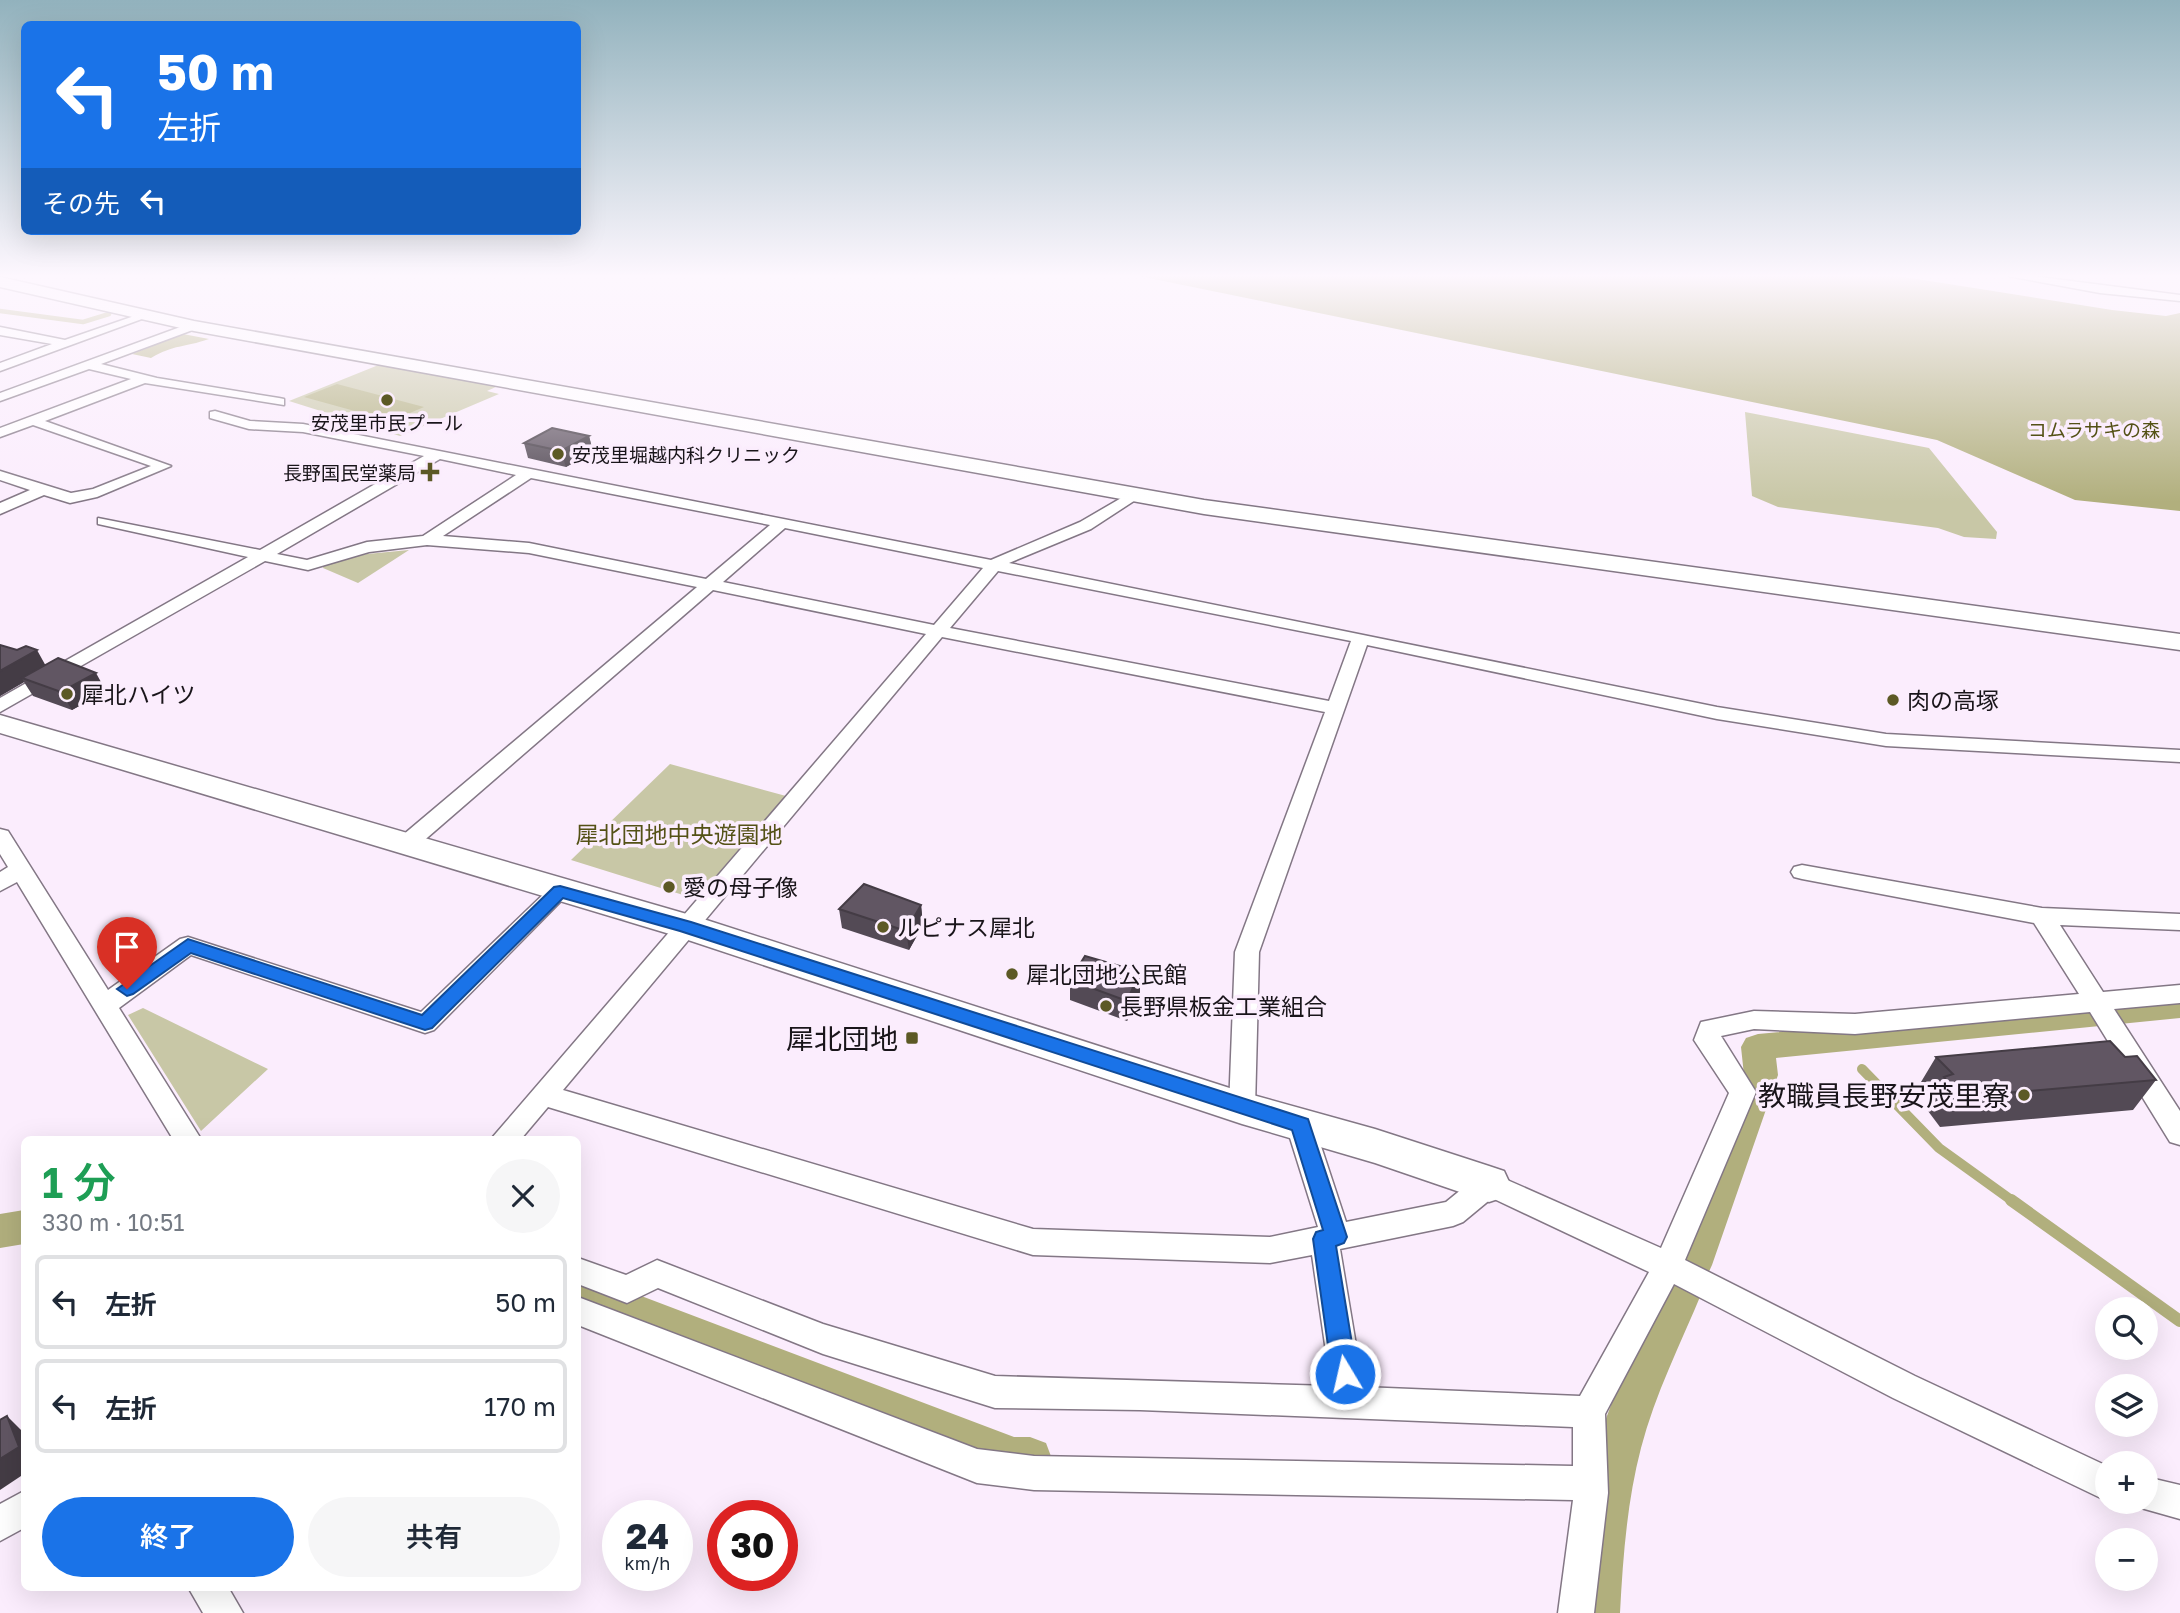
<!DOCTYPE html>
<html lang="ja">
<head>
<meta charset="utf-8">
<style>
  :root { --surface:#fff; --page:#f6f6f7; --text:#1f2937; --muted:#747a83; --line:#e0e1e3; --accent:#1a73e8 }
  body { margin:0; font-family:"Golos Text","Noto Sans JP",sans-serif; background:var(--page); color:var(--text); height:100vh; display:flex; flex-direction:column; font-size:26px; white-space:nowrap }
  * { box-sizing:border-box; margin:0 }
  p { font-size:23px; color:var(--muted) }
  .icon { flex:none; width:38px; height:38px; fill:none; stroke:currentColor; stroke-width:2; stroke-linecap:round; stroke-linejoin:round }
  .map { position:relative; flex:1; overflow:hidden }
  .drawer { position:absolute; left:21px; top:1136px; width:560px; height:455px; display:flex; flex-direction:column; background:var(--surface); border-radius:10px; box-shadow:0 7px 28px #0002 }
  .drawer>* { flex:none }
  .hud { position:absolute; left:21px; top:21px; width:560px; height:214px; border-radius:10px; box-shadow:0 7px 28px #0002; background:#1a73e8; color:#fff; overflow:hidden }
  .tools { position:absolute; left:2095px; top:1297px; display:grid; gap:14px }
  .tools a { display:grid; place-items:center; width:63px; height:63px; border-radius:50%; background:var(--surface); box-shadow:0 7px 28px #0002; font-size:35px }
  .speed { position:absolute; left:602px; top:1500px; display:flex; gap:14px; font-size:35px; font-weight:700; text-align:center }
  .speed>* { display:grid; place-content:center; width:91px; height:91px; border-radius:50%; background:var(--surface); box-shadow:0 7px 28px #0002; line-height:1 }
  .speed small { font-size:18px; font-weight:400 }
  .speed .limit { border:10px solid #d22; background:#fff; color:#111 }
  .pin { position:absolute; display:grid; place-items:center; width:60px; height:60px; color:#fff; margin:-72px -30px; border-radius:50% 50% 50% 0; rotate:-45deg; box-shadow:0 0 7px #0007 }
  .pin .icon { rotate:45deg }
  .me { position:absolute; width:77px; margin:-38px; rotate:351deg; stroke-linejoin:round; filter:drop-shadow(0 0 5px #0008) }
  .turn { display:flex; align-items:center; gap:24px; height:147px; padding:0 21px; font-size:32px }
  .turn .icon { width:91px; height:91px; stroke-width:2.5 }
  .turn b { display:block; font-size:49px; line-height:60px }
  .then { display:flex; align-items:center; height:66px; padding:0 21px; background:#0003; gap:14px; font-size:26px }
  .round { display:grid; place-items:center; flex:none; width:74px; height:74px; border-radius:37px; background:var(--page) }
  .headline { display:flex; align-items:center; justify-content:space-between; height:119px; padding:0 21px }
  h1 { font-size:42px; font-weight:600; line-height:52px; color:#1e9e55 }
  .cta { display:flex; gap:14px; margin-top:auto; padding:14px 21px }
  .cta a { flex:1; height:80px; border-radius:42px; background:var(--accent); color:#fff; font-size:28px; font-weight:600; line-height:80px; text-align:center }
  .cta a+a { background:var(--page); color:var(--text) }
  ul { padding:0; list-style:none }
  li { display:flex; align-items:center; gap:21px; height:94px; margin:0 14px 10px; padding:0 7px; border:4px solid var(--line); border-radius:10px }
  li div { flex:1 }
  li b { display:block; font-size:26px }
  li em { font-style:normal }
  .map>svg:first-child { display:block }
  .green { fill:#c8c7a6 }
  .forest { fill:#b1af7d }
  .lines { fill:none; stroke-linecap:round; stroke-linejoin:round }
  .stream-far3 { stroke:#b1af7d; stroke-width:4.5 }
  .stream-far2 { stroke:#b1af7d; stroke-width:6 }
  .stream-far1 { stroke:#b1af7d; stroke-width:10 }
  .stream { stroke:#b1af7d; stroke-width:12 }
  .canal { fill:#b1af7d; fill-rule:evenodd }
  .street-casing { stroke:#837785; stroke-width:3 }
  .secondary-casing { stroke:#837785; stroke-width:3 }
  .street { fill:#fff; fill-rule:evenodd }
  .secondary { fill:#fff; fill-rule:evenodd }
  .wall { fill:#534a55 }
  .shaded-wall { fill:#443c45 }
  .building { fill:#615663; stroke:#443c45; stroke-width:2 }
  .route { fill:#1a73e8; stroke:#114b97; stroke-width:2 }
  .poi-dot { fill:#5c5925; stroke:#fbedfd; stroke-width:2.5 }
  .labels { text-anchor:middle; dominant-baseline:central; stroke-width:7; stroke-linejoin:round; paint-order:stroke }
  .far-poi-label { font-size:19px; fill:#19151a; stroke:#fbedfd }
  .far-park-label { font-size:19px; fill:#545116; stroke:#fbedfd }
  .poi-label { font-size:23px; fill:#19151a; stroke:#fbedfd; text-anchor:start }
  .park-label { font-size:23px; fill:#545116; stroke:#fbedfd }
  .near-poi-label { font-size:28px; fill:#19151a; stroke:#fbedfd; text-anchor:end }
</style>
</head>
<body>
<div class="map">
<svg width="2180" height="1613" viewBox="0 0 2180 1613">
  <rect width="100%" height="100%" fill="#fbedfd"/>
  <!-- green -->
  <path class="green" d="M381 364 498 386 487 391 499 394 400 436 289 401Z
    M1745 412 1929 448 1997 532 1996 539 1964 537 1938 528 1778 507 1752 496Z
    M409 550 358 583 323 568 324 564 367 554Z
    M670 764 786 796 696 899 571 860Z
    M143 1008 268 1069 201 1131 128 1015Z"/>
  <!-- forest -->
  <path class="forest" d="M1139 276H1898L2112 310 2166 316 2180 313V511L2075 500 1937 440Z
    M183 334 209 339C183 348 175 344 151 358L132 354Z
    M337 384 424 407 391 421 304 397Z"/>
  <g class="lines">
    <!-- stream-far3 -->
    <path class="stream-far3" d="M1216 276 1428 324 1565 350 1597 349 1621 355 1638 365 1695 370 1715 379 1776 394 1843 402 1910 415 2008 422 2049 431
      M0 311 83 322 109 314
      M1722 383 1734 395"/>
    <!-- stream-far2 -->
    <path class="stream-far2" d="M2041 429 2180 455"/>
    <!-- stream-far1 -->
    <path class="stream-far1" d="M1862 1069 1939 1148 2014 1202"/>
    <!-- stream -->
    <path class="stream" d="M2011 1200 2180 1321"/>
    <!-- canal -->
    <path class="canal" d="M2180 994V1018L1776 1058 1778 1075 1712 1265 1706 1278 1697 1281 1702 1292C1681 1343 1655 1394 1641 1448 1627 1502 1623 1557 1620 1613H1572C1576 1557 1582 1502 1597 1448 1613 1389 1643 1334 1668 1279L1677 1275 1672 1265 1744 1075 1741 1047 1746 1038 1758 1034Z
      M24 1210V1244L0 1248V1214Z
      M578 1272 1014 1437H1030L1046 1443 1052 1459 1046 1475 1030 1481H1014L578 1309Z"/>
    <!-- street casing -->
    <g class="street-casing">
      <path id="street" d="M2008 276H2032L2180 295V301L2100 293Z
        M140 314 150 316 0 371V363L52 344 0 335V327L65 340Z
        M194 322 200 326 198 328 101 364 157 378 279 398 284 399V405L145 383 45 421 171 466 97 497 70 503 44 495 0 514V503L30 490 0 480V471L71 493 93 489 151 466 33 425 0 437V428L131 379 89 369 0 401V393Z
        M215 411 250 421 303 424 991 560 1080 522 1135 490 1142 494 1140 497 1091 529 1009 563 1717 707 1886 734 2180 750V762L1886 746 1717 719 1367 645 1259 952 1255 1108 1251 1116 1242 1119 1233 1116 1229 1108 1235 952 1325 712 942 637 563 1090 1033 1229 1270 1237 1318 1227 1286 1125 1290 1117 1300 1114 1310 1117 1314 1125 1346 1222 1446 1202 1479 1175 1489 1172 1661 1248 1729 1093 1694 1040 1701 1022 1754 1011 1855 1014 2079 994 2034 923 1802 879 1794 877 1791 872 1794 867 1802 865 2042 908 2180 914V930L2060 925 2103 992 2180 985V1003L2114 1009 2180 1111V1145L2170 1142 2090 1012 1855 1034 1754 1029 1721 1036 1756 1092 1685 1260 1915 1376 2107 1466V1501L1893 1398 1674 1284 1605 1414 1608 1493 1594 1613H1558L1573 1500 1034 1490 977 1483 578 1325V1297L977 1449 1034 1456 1573 1466V1427L1140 1410 995 1408 823 1354 658 1288 627 1303 578 1284V1258L626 1275 657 1260 823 1324 995 1376 1331 1386 1312 1255 1270 1263 1033 1255 548 1107 521 1139H491L926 634 713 590 413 850H397L394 845 397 840 697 587 529 553 427 545 369 552 308 570 265 561 0 712V698L248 557 98 524V518L260 550 424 456 303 432 249 429 210 418V412ZM440 459 516 475 423 536 367 542 307 560 277 554ZM531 478 770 525 706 579 529 543 443 536ZM785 528 983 568 934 625 723 582ZM998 571 1351 641 1329 701 950 628ZM1492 1198 1649 1272 1580 1396 1363 1387 1340 1249 1453 1226 1463 1222Z
        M0 829 8 831 108 990 180 939 188 937 421 1012 552 886H568L571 891 434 1030 425 1033 191 955 119 1008 201 1139H173L17 882 0 891V872L8 867 0 854Z
        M2146 1477 2180 1485V1519L2134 1506 2132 1502H2146Z
        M24 1491V1528L0 1541V1504Z
        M188 1587H228L243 1613H203Z"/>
    </g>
    <!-- secondary casing -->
    <g class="secondary-casing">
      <path id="secondary" d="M0 277 194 321 1204 500 2180 634V650L1204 514 194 331 0 287Z
        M0 715 697 917 1242 1092 1375 1129 1489 1166 1504 1171 1510 1184 1504 1197 1489 1202 1375 1163 1242 1124 673 935 0 733Z"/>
    </g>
    <!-- street -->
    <use href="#street" class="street"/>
    <!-- secondary -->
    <use href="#secondary" class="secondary"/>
  </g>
  <!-- wall -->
  <path class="wall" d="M589 436 593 452 566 467 528 458 524 443Z
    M0 645 45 665 106 691 72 710 33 696 24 682 0 696Z
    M921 905 923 925 909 950 842 928 839 909Z
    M1070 980 1140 992 1127 1021 1070 1000Z
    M1936 1057H2125L2156 1080 2133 1110 1940 1127 1925 1107 1930 1099 1918 1087Z"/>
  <!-- shaded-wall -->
  <path class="shaded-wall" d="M589 436 593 452 566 467 561 451Z
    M37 650 47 668 22 678 24 682 0 696V671Z
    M96 673 106 691 72 710 61 692Z
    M921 905 923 925 909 950 906 931Z
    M1140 972V992L1127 1021V1001Z
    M7 1416 24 1433V1474L0 1490V1459Z"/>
  <!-- building -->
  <path class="building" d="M552 428 589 436 561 451 524 443Z
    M0 645 17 650 26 646 37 650 0 671Z
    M58 658 96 673 61 692 22 678Z
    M864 884 921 905 906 931 839 909Z
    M1085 956 1140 972 1127 1001 1070 980Z
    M2110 1041 2125 1057 2137 1056 2156 1080 1959 1097 1944 1077 1953 1074 1936 1057Z
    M7 1416 19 1447 0 1459V1420Z"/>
  <!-- sky -->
  <linearGradient id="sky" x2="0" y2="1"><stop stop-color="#92b2bd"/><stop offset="0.55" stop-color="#fdf7fe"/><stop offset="1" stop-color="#fdf7fe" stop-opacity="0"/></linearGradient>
  <rect width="2180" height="502" fill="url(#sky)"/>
  <!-- route -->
  <path class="route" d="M560 886 691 922 1308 1119 1347 1237 1344 1243 1336 1246 1357 1374 1353 1383 1345 1386 1336 1383 1332 1374 1313 1239 1316 1232 1323 1230 1292 1130 680 931 563 898 432 1028 425 1030 191 953 133 994 127 996 117 989 188 939 422 1015 554 887Z"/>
  <!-- markers -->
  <g class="poi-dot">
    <circle cx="387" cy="400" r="7"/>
    <circle cx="558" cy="454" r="7"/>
    <path d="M426.5 461.5h7v7h7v7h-7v7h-7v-7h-7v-7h7z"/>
    <circle cx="67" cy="694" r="7"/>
    <circle cx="1893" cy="700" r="7"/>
    <circle cx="669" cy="887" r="7"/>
    <circle cx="883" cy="927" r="7"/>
    <circle cx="1012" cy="974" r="7"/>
    <circle cx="1106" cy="1006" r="7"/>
    <rect x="905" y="1031" width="14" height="14" rx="3.5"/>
    <circle cx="2024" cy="1095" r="7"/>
  </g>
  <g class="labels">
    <!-- far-poi labels -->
    <g class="far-poi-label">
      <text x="387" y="422">安茂里市民プール</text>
      <text x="572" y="454" text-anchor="start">安茂里堀越内科クリニック</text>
      <text x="416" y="472" text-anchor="end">長野国民堂薬局</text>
    </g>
    <!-- far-park labels -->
    <g class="far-park-label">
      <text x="2094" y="429">コムラサキの森</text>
    </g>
    <!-- poi labels -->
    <g class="poi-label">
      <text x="81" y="694">犀北ハイツ</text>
      <text x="1907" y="700">肉の高塚</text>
      <text x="683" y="887">愛の母子像</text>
      <text x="897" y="927">ルピナス犀北</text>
      <text x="1026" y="974">犀北団地公民館</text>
      <text x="1120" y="1006">長野県板金工業組合</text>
    </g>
    <!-- park labels -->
    <g class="park-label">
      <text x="679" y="834">犀北団地中央遊園地</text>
    </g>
    <!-- near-poi labels -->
    <g class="near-poi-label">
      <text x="898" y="1038">犀北団地</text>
      <text x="2010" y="1095">教職員長野安茂里寮</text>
    </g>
  </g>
</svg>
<div class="tools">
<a><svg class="icon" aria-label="search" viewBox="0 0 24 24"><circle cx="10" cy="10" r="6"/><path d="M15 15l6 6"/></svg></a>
<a><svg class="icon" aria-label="layers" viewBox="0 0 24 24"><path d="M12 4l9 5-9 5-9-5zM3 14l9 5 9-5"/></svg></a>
<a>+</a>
<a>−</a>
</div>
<div class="speed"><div>24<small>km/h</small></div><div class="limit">30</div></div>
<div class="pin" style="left:127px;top:989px;background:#d93025"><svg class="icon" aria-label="arrive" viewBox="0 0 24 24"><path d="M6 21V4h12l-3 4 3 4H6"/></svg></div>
<svg class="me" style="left:1345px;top:1374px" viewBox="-20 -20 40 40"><circle r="17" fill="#1a73e8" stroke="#fff" stroke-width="3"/><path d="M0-11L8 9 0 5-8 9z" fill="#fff"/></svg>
<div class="hud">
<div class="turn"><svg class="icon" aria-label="left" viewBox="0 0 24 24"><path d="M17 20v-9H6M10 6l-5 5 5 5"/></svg><div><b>50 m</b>左折</div></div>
<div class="then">その先<svg class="icon" aria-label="left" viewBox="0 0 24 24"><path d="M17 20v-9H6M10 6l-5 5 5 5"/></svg></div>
</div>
<section class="drawer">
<div class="headline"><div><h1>1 分</h1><p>330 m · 10:51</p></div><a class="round"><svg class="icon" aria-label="close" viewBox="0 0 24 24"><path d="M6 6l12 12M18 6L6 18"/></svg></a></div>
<ul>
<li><svg class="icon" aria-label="left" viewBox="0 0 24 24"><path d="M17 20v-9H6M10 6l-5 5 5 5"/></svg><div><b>左折</b></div><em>50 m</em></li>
<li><svg class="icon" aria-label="left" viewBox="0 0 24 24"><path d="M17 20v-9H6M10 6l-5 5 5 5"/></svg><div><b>左折</b></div><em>170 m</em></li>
</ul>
<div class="cta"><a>終了</a><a>共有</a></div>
</section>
</div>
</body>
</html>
